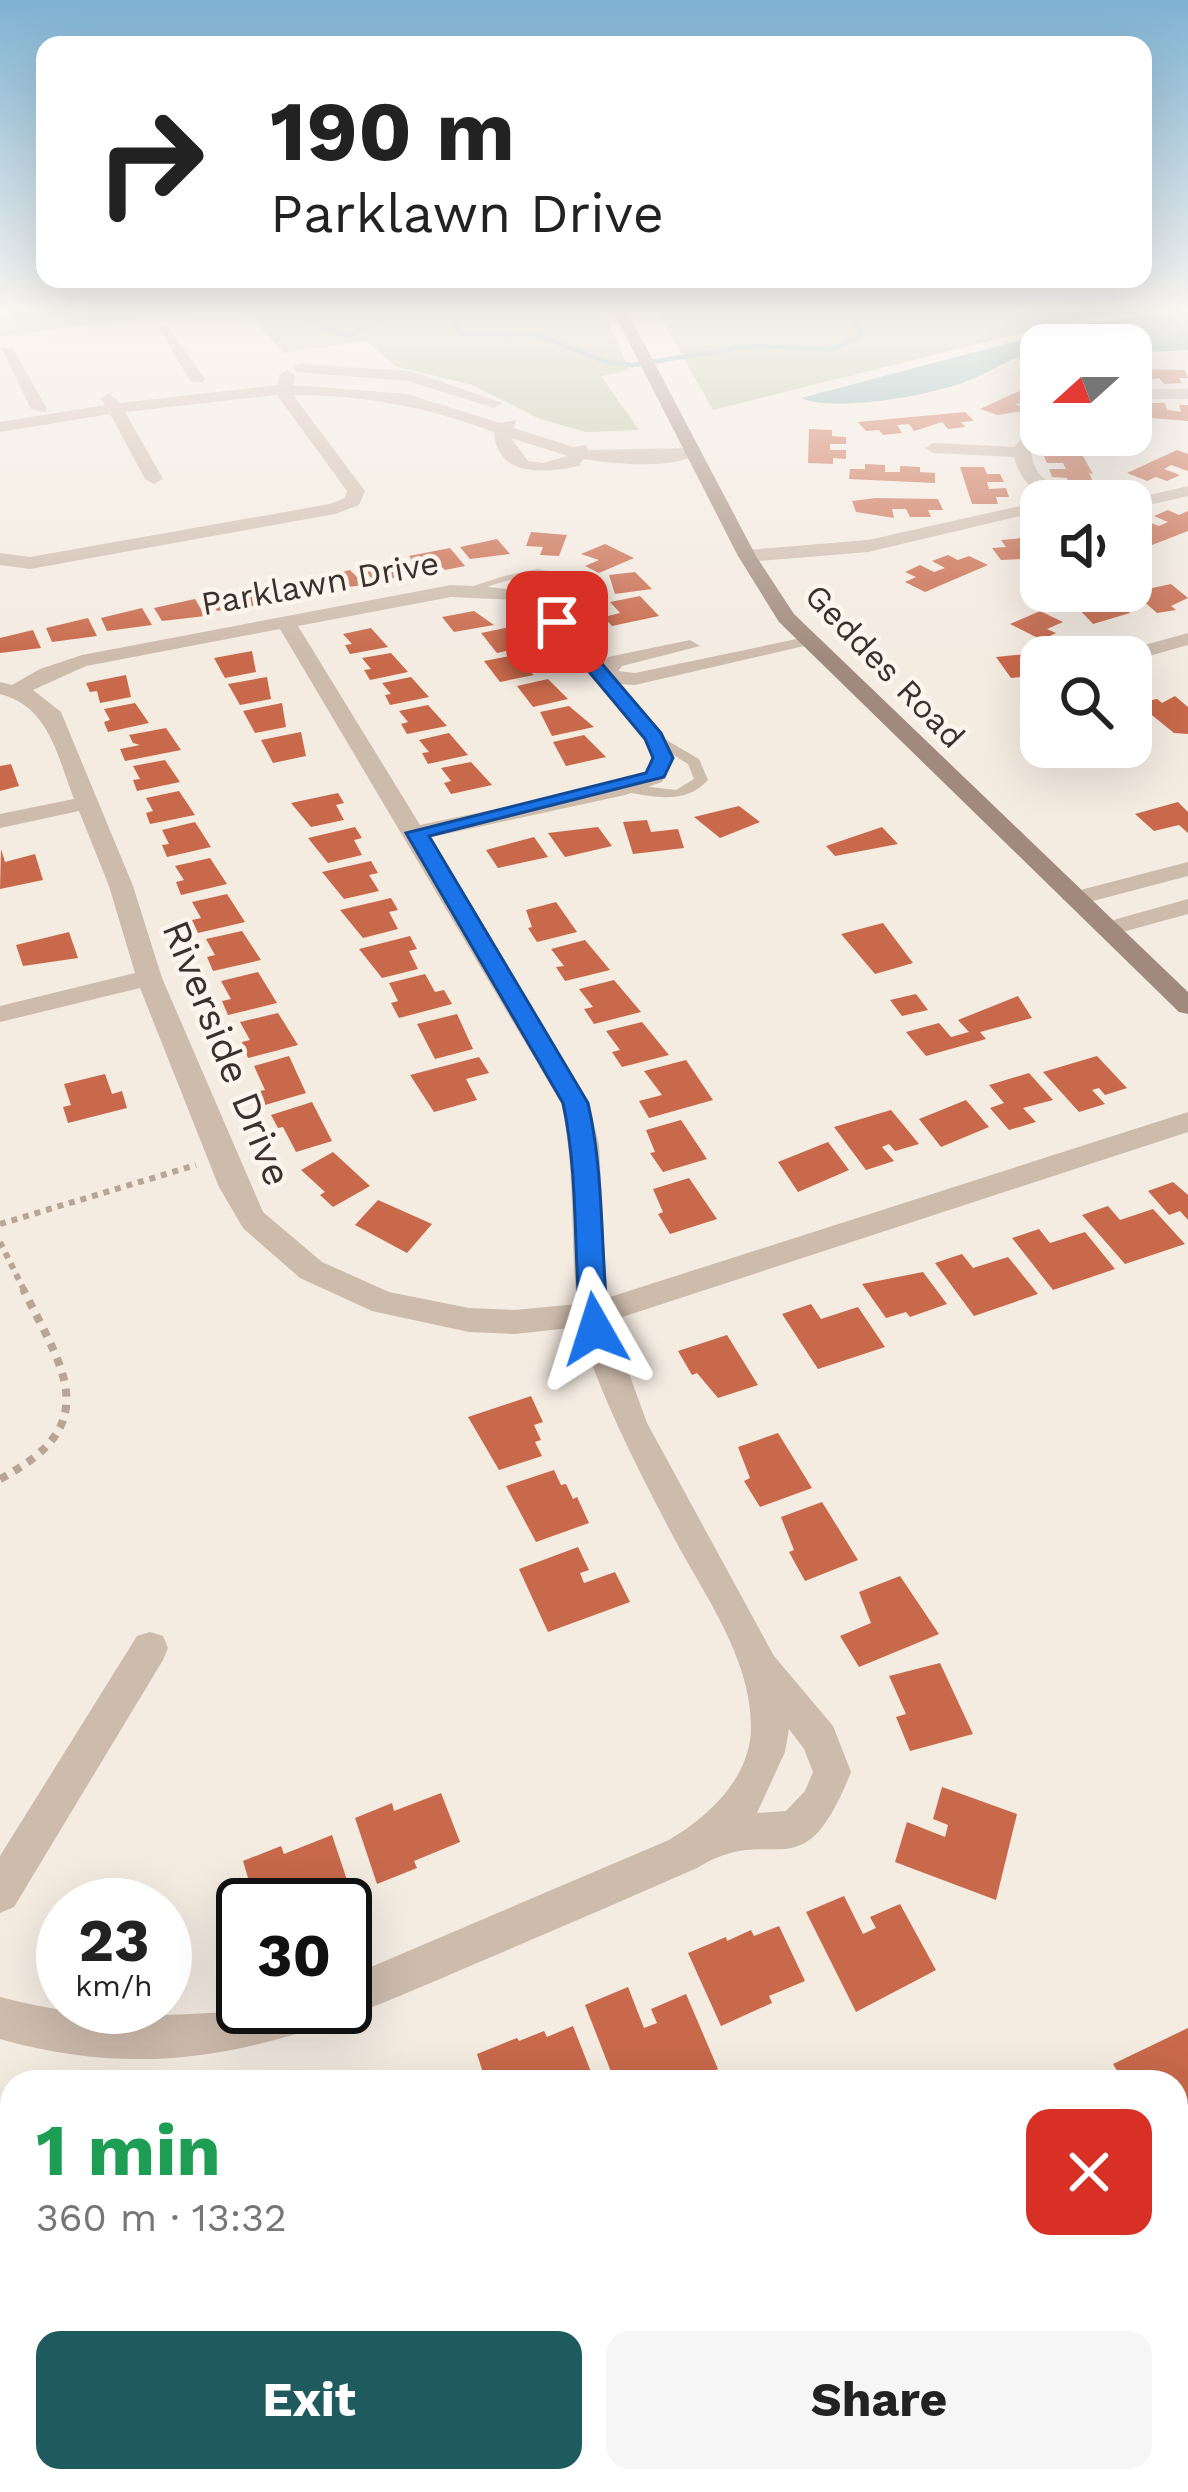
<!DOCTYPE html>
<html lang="en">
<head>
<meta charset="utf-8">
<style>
  :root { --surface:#fff; --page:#f6f6f6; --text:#222; --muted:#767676; --accent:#1f5a5e }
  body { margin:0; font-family:"Work Sans",sans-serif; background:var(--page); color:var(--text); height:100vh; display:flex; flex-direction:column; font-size:45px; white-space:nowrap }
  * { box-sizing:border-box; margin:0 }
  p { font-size:39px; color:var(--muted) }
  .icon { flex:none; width:66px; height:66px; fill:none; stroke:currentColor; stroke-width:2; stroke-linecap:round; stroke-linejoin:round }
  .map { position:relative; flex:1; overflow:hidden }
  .details { position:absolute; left:0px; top:2070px; width:1188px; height:423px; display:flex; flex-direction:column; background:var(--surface); border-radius:36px 36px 0 0; box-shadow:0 12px 48px #0002 }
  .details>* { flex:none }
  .top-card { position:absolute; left:36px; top:36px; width:1116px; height:252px; border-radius:24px; box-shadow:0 12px 48px #0002; background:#fff; color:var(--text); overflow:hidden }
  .needle { width:78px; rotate:249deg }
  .tools { position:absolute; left:1020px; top:324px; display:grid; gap:24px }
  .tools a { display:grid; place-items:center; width:132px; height:132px; border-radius:24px; background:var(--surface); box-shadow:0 12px 48px #0002; font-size:60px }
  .speed { position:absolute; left:36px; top:1878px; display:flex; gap:24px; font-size:60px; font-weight:700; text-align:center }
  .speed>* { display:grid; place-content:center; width:156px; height:156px; border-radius:50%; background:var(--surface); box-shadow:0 12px 48px #0002; line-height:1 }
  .speed small { font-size:30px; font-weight:400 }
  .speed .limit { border:6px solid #111; border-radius:18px; background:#fff; color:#111 }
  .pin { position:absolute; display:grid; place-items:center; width:102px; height:102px; color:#fff; margin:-51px; border-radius:24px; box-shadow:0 6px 18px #0006 }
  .me { position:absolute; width:132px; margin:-66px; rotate:354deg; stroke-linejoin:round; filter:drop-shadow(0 0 9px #0008) }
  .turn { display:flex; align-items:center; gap:42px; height:252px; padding:0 36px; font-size:54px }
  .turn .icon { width:156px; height:156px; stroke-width:2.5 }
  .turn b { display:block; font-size:84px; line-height:102px }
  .round { display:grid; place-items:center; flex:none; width:126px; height:126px; border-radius:24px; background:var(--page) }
  .overview { display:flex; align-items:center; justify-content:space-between; height:204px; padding:0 36px }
  h1 { font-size:72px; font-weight:700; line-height:90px; color:#1e9e55 }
  .cta { display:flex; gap:24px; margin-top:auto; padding:24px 36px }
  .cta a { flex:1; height:138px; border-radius:24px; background:var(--accent); color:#fff; font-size:48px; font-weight:700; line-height:138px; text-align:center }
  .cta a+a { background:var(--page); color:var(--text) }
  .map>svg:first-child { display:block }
  .green { fill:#b8c4a0 }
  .water { fill:#7fb0b2 }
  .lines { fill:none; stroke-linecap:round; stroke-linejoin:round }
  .stream { stroke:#7fb0b2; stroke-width:4.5 }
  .building { fill:#c8694b }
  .path-far1 { stroke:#b9a596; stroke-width:6; stroke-dasharray:6 6; stroke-linecap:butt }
  .path { stroke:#b9a596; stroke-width:8; stroke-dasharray:8 8; stroke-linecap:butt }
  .service { fill:#cdbbac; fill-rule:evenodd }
  .minor { fill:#cdbbac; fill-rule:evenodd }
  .secondary { fill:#a18a7d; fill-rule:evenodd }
  .route { fill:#1a73e8; stroke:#114b97; stroke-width:3 }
  .labels { text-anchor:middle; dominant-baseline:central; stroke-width:9; stroke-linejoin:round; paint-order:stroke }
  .far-street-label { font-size:33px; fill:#3b302b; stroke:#fbf5ee }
  .street-label { font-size:39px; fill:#3b302b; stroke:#fbf5ee }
</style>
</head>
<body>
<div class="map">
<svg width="1188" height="2492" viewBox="0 0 1188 2492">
  <rect width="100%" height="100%" fill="#f4ebe1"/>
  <!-- green -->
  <path class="green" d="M0 309H208L0 337Z
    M244 309H603L629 370 601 376 639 430 586 432 540 419 472 385 395 366 366 341 283 353Z
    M656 309H1140L1074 320 713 410Z
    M0 2410H12V2481H209L205 2492H0Z"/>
  <!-- water -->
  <path class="water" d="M1188 309V350L1131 353V345H1041V353C1013 354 995 370 970 380 935 395 834 413 801 398L1074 326Z"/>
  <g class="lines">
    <!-- stream -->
    <path class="stream" d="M295 309 329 330 348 336 402 309
      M433 309 456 320 455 330 462 334 536 335 607 362 632 365 751 346 833 349 863 334 845 309"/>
  </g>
  <!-- building -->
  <path class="building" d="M1131 369 1185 370 1188 378H1179L1182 383 1164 384 1159 378 1131 383Z
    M1041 381V394L1036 396 1041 402 1015 404 1029 410 998 415 980 409Z
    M1146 403H1165L1167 410 1175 411 1181 412 1179 405H1188V421L1137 417 1134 408H1147Z
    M965 412 974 421 961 422 965 427 948 429 942 422 914 431 909 424 897 425 902 433 883 435 879 430 866 431 858 422Z
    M809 429 832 430V436L846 437V444H830V450H846V459L833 458V464L808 463Z
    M1054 448 1079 449 1093 474 1089 473 1094 484H1069L1067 478 1052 477 1049 469H1066L1063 463H1047L1043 454H1057Z
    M1177 450 1188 454V471L1171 465 1164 469 1180 475 1167 481 1156 477 1147 481 1127 473Z
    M865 464 885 465V472H900V466L920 467V472L935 473V483L849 479 850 469H865Z
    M960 467H984L987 474H1000L1004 482H987L989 489 1006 488 1009 497H996L998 504H972Z
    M876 498 938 499 943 510H928L931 517H910L906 509H892L894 518 856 512 852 501Z
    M1168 510 1179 515 1188 511V531L1152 545 1132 536 1141 531 1131 526 1143 520 1159 526 1168 522 1154 516Z
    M531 532 567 535 559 556 540 555 543 547 526 546Z
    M1022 538 1029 546 1041 547V558L1001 560 992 548 1006 547 1001 540Z
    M497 539 510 554 470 559 460 547Z
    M605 544 634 558 599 573 585 566 599 560 581 554Z
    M450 548 465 566 445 570 440 565 421 571 409 556Z
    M948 555 958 560 969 556 988 565 925 592 905 582 916 577 905 572 920 565 934 572 945 568 932 561Z
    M402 559 415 575 373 581 365 569Z
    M350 570 365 585 319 590 312 579Z
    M635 572 652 589 615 594 609 575Z
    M303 581 311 592 270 602 262 588Z
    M1171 584 1188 598 1171 606 1176 610 1157 613 1133 592Z
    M250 588 260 605 217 611 210 598Z
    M640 596 659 616 612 626 604 617 620 613 610 602Z
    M195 599 205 616 162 621 154 608Z
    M1117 600 1130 613 1093 624 1075 605Z
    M142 608 152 625 107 631 101 618Z
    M474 611 494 625 454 632 442 617Z
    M1040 611 1063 622 1047 629 1056 633 1042 640 1010 624Z
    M88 618 97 636 52 642 46 628Z
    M510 627 523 647 497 653 481 633Z
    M371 628 388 647 350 654 345 645 352 644 343 634Z
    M33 630 41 648 0 653V638Z
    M252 651 256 672 225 678 214 658Z
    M531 652 538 661 520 665 534 675 500 682 484 661Z
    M391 653 408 672 370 680 364 670 371 669 362 658Z
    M1027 654 1041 663V675L1011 678 996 657Z
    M126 675 131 697 100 703 97 691 90 692 86 683Z
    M267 677 271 699 240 705 228 684Z
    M411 677 429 697 390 705 385 695 391 694 382 683Z
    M548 679 568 699 533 707 517 686Z
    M1175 696 1188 707V734L1174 733 1137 703 1157 699 1162 703Z
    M135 703 149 723 108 732 104 722 110 720 104 709Z
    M282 703 286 727 255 733 243 711Z
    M428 705 447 726 407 734 401 724 408 722 399 711Z
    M569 706 594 727 552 736 540 712Z
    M166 728 181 750 125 761 120 749 140 745 133 743 129 735Z
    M301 732 306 756 273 763 261 740Z
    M449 733 468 755 428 764 422 753 429 752 419 740Z
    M584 735 606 757 566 766 553 742Z
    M165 760 180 782 137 791 133 780 140 779 133 766Z
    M471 762 492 785 451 794 444 783 451 781 441 768Z
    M11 764 19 786 0 791V766Z
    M179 791 195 815 150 824 146 813 153 811 146 798Z
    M338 793 344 803 336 805 344 820 311 827 291 803Z
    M1178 802 1188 812V833L1179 825 1154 831 1135 814Z
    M739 806 760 822 720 838 694 817Z
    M647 820 651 832 678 829 684 848 633 854 623 822Z
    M195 822 211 847 167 857 162 845 169 844 162 830Z
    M355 827 362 838 354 840 362 855 328 863 308 838Z
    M598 827 612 846 565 857 548 833Z
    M882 827 898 844 835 856 826 846Z
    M534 837 548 857 498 868 486 850Z
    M1 849 5 862 35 854 43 880 0 889Z
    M210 858 227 884 181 895 176 882 184 880 175 866Z
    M371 861 378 873 369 875 379 891 344 899 322 872Z
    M227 894 245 922 198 933 192 920 201 918 192 902Z
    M391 898 398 910 389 912 398 929 363 938 340 910Z
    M556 902 577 932 537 942 528 928 532 927 526 910Z
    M883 923 913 963 875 974 841 934Z
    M242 931 261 960 213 971 207 957 215 955 206 939Z
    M69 932 78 958 23 966 16 945Z
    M410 936 417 949 409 951 418 969 382 978 359 949Z
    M585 940 610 970 565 981 556 967 564 966 551 949Z
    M258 972 277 1003 228 1015 222 1001 231 999 221 981Z
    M425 974 435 992 444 990 452 1004 399 1018 391 1003 398 1001 389 983Z
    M614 980 641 1012 594 1024 584 1009 593 1007 579 989Z
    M916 994 928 1010 902 1016 890 1000Z
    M1018 996 1032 1018 980 1032 986 1039 926 1056 906 1032 939 1023 951 1037 969 1032 958 1020Z
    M278 1013 298 1045 248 1058 242 1042 250 1040 240 1022Z
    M457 1014 473 1049 435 1059 417 1024Z
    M642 1022 669 1055 622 1067 612 1052 620 1050 606 1031Z
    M289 1056 306 1093 265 1105 259 1091 265 1090 254 1066Z
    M1097 1056 1127 1088 1105 1095 1099 1088 1092 1090 1105 1104 1079 1112 1043 1072Z
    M479 1057 489 1073 466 1079 477 1100 434 1112 410 1075Z
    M686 1060 713 1100 649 1118 639 1101 662 1095 644 1071Z
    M1029 1073 1053 1100 1023 1108 1036 1122 1009 1130 990 1108 1004 1103 989 1085Z
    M105 1074 112 1094 122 1091 127 1108 68 1123 63 1107 71 1105 64 1084Z
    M966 1100 989 1127 941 1147 919 1119Z
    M312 1102 332 1141 296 1152 283 1127 278 1128 271 1115Z
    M891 1110 919 1144 895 1151 889 1144 882 1147 894 1161 866 1170 834 1127Z
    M681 1120 707 1159 663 1172 650 1153 655 1152 646 1130Z
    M828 1142 849 1170 798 1192 778 1162Z
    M333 1152 370 1186 333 1207 320 1195 325 1192 301 1170Z
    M689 1178 717 1219 670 1234 658 1214 663 1212 653 1189Z
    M1173 1182 1188 1195V1220L1180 1211 1169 1215 1148 1191Z
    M378 1200 432 1224 407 1253 355 1225Z
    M1108 1206 1120 1220 1153 1209 1185 1244 1125 1264 1082 1215Z
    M1039 1229 1050 1243 1085 1232 1115 1269 1053 1290 1012 1238Z
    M962 1254 973 1268 1008 1257 1038 1294 974 1316 935 1263Z
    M923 1272 947 1304 910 1317 906 1312 886 1318 862 1284Z
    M811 1304 821 1319 858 1307 885 1347 818 1369 782 1314Z
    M727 1335 758 1385 718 1398 697 1373 692 1375 678 1351Z
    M531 1396 543 1422 534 1425 541 1440 535 1442 542 1456 499 1470 468 1417Z
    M778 1433 812 1488 760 1507 744 1481 750 1478 738 1447Z
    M554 1470 561 1485 566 1484 573 1499 577 1497 589 1523 536 1542 506 1486Z
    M822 1502 858 1560 805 1581 789 1552 794 1550 781 1517Z
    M578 1547 589 1570 580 1573 584 1583 615 1572 630 1602 548 1632 519 1569Z
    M900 1576 939 1634 859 1667 840 1636 871 1623 859 1592Z
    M940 1663 973 1734 910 1751 896 1717 906 1714 889 1676Z
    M942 1787 1017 1814 996 1900 895 1862 907 1822 945 1837 948 1825 933 1819Z
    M441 1793 460 1842 414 1861 417 1868 377 1884 355 1818 392 1803 394 1811Z
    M332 1835 349 1886 302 1905H256L243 1861 281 1846 284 1854Z
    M844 1896 863 1934 876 1928 870 1917 900 1904 936 1970 856 2012 806 1912Z
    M779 1926 805 1981 769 1996 772 2003 721 2026 688 1953 726 1937 727 1941 751 1930 754 1936Z
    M628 1987 644 2028 657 2023 651 2009 686 1994 718 2069 690 2082H615L585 2005Z
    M573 2026 595 2082H486L477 2054 517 2038 519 2041 544 2031 547 2037Z
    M1188 2028V2152L1176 2158V2082H1124L1113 2064Z
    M0 2180 12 2183V2289L0 2281Z
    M444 2481H604L597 2492H565L558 2485 553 2492H440Z"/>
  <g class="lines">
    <!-- path-far1 -->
    <path class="path-far1" d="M0 1224 196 1165
      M0 1242 25 1292"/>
    <!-- path -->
    <path class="path" d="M0 1479C105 1424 64 1371 23 1289"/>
    <!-- service -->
    <path class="service" d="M537 569C556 572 566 576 578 591L563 614 561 625H553L551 614 566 591C540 562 498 585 467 593L461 590 504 576Z
      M654 733 699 759 708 780C685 806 651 796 620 791V785L625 784 676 790 694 779 688 764 649 740 648 737Z"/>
    <!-- minor -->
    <path class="minor" d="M158 327H168L205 379 203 382H191Z
      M1 347 14 350 47 409 45 412 31 409Z
      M301 364 410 371 502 403 494 408 408 381 295 372V366Z
      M287 370 295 375 294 385 407 394 500 423 516 420 514 428 573 447 586 445 588 450 692 448 700 453C673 470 615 464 583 459L579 466C546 473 497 478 494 432 426 407 365 395 293 395L365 491 359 505 335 514 30 569 0 565V553L30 557 330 504 345 498 347 491 277 395 125 412 163 479 154 484 145 479 110 414 0 432V422L105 405 101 398 109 393 120 403 278 385 279 375ZM511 438 568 456 543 463 528 461Z
      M1131 389H1188V399H1131Z
      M1041 418V433L1031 445C1030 481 1056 484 1080 501 1047 501 1023 491 1014 457L933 453 925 448 933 443 1014 447Z
      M1188 486V496L1131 509V501H1124Z
      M1042 501 1041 511 868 552 747 562 738 556 747 550 868 540Z
      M451 585C545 589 542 592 603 663L608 657 690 640 700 646 622 666 618 671 635 673 811 636 821 642 635 685 620 684 662 732 674 758 662 782 625 795 427 838 589 1103 599 1145 607 1298 1188 1112V1132L610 1321 647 1423 774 1656 833 1726 851 1772C801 1898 776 1819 697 1868 619 1902 541 1936 463 1969 304 2038 177 2089 0 2039V1997C125 2031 220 2007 345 2007V1978L669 1840C709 1816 752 1777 751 1725 750 1657 705 1596 674 1538 638 1469 603 1402 579 1327L515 1334 469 1332 372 1311 300 1278 243 1228 219 1187 140 988 0 1022V1006L135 973 109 886 79 811 0 828V814L74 799C57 756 50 707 0 694V682L12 685 40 669 82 655ZM451 597 513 600 533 609 644 739 652 758 645 773 619 783 420 825 298 626ZM280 629 561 1103C576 1169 570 1237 577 1304L515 1310 469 1308 389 1292 322 1262 263 1212 162 978 133 886 61 712 33 690 86 666ZM789 1729 804 1749 813 1772 805 1791 786 1811 757 1813 785 1752Z
      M1188 633V645L1142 658 1084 657 1103 644 1141 646Z
      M1188 862V876L1074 906 1062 899 1065 894Z
      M1188 899V914L1108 936 1096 929 1099 924Z
      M150 1632 163 1636 168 1648 163 1660 14 1907 0 1913V1856L137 1636Z
      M1188 2292V2341L1176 2346V2297Z
      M959 2481H1010L1006 2492H955Z"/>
    <!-- secondary -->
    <path class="secondary" d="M612 309H626L756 556 794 614 1188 992V1014L1179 1012 779 622 738 556Z"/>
  </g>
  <!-- sky -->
  <linearGradient id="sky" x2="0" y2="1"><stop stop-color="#7eb2d2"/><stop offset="0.47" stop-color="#faf6f2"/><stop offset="1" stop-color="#faf6f2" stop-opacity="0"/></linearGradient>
  <rect width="1188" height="658" fill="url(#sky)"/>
  <!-- route -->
  <path class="route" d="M551 618H563L661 733 673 758 664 777 429 836 588 1103C605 1177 600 1254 609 1329L595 1340 581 1329C573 1254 579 1177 563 1103L406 833 646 773 653 758 645 739 551 626Z"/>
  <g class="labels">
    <!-- far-street labels -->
    <g class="far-street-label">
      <text transform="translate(320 583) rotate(-10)">Parklawn Drive</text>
      <text transform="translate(885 666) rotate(46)">Geddes Road</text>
    </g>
    <!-- street labels -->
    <g class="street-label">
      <text transform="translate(227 1053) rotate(68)">Riverside Drive</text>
    </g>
  </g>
</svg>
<div class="tools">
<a><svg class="needle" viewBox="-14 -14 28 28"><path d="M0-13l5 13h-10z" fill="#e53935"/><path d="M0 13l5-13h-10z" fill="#767676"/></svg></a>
<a><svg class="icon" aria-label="sound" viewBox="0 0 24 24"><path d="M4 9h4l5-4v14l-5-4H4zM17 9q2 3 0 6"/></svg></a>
<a><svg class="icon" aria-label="search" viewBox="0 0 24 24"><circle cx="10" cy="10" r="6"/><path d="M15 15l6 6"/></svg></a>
</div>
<div class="speed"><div>23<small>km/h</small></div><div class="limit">30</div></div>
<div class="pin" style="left:557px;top:622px;background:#d93025"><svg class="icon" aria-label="arrive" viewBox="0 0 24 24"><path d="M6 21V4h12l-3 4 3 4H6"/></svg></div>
<svg class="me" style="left:595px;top:1329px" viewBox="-20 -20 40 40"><path d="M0-17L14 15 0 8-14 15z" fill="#1a73e8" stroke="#fff" stroke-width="4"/></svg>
<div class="top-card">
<div class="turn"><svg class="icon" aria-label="right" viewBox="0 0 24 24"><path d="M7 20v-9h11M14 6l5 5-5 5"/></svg><div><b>190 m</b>Parklawn Drive</div></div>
</div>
<section class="details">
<div class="overview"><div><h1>1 min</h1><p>360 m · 13:32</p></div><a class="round" style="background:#d93025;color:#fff"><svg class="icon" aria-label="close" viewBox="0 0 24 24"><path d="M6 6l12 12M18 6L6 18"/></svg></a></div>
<div class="cta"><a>Exit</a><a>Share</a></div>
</section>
</div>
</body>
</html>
